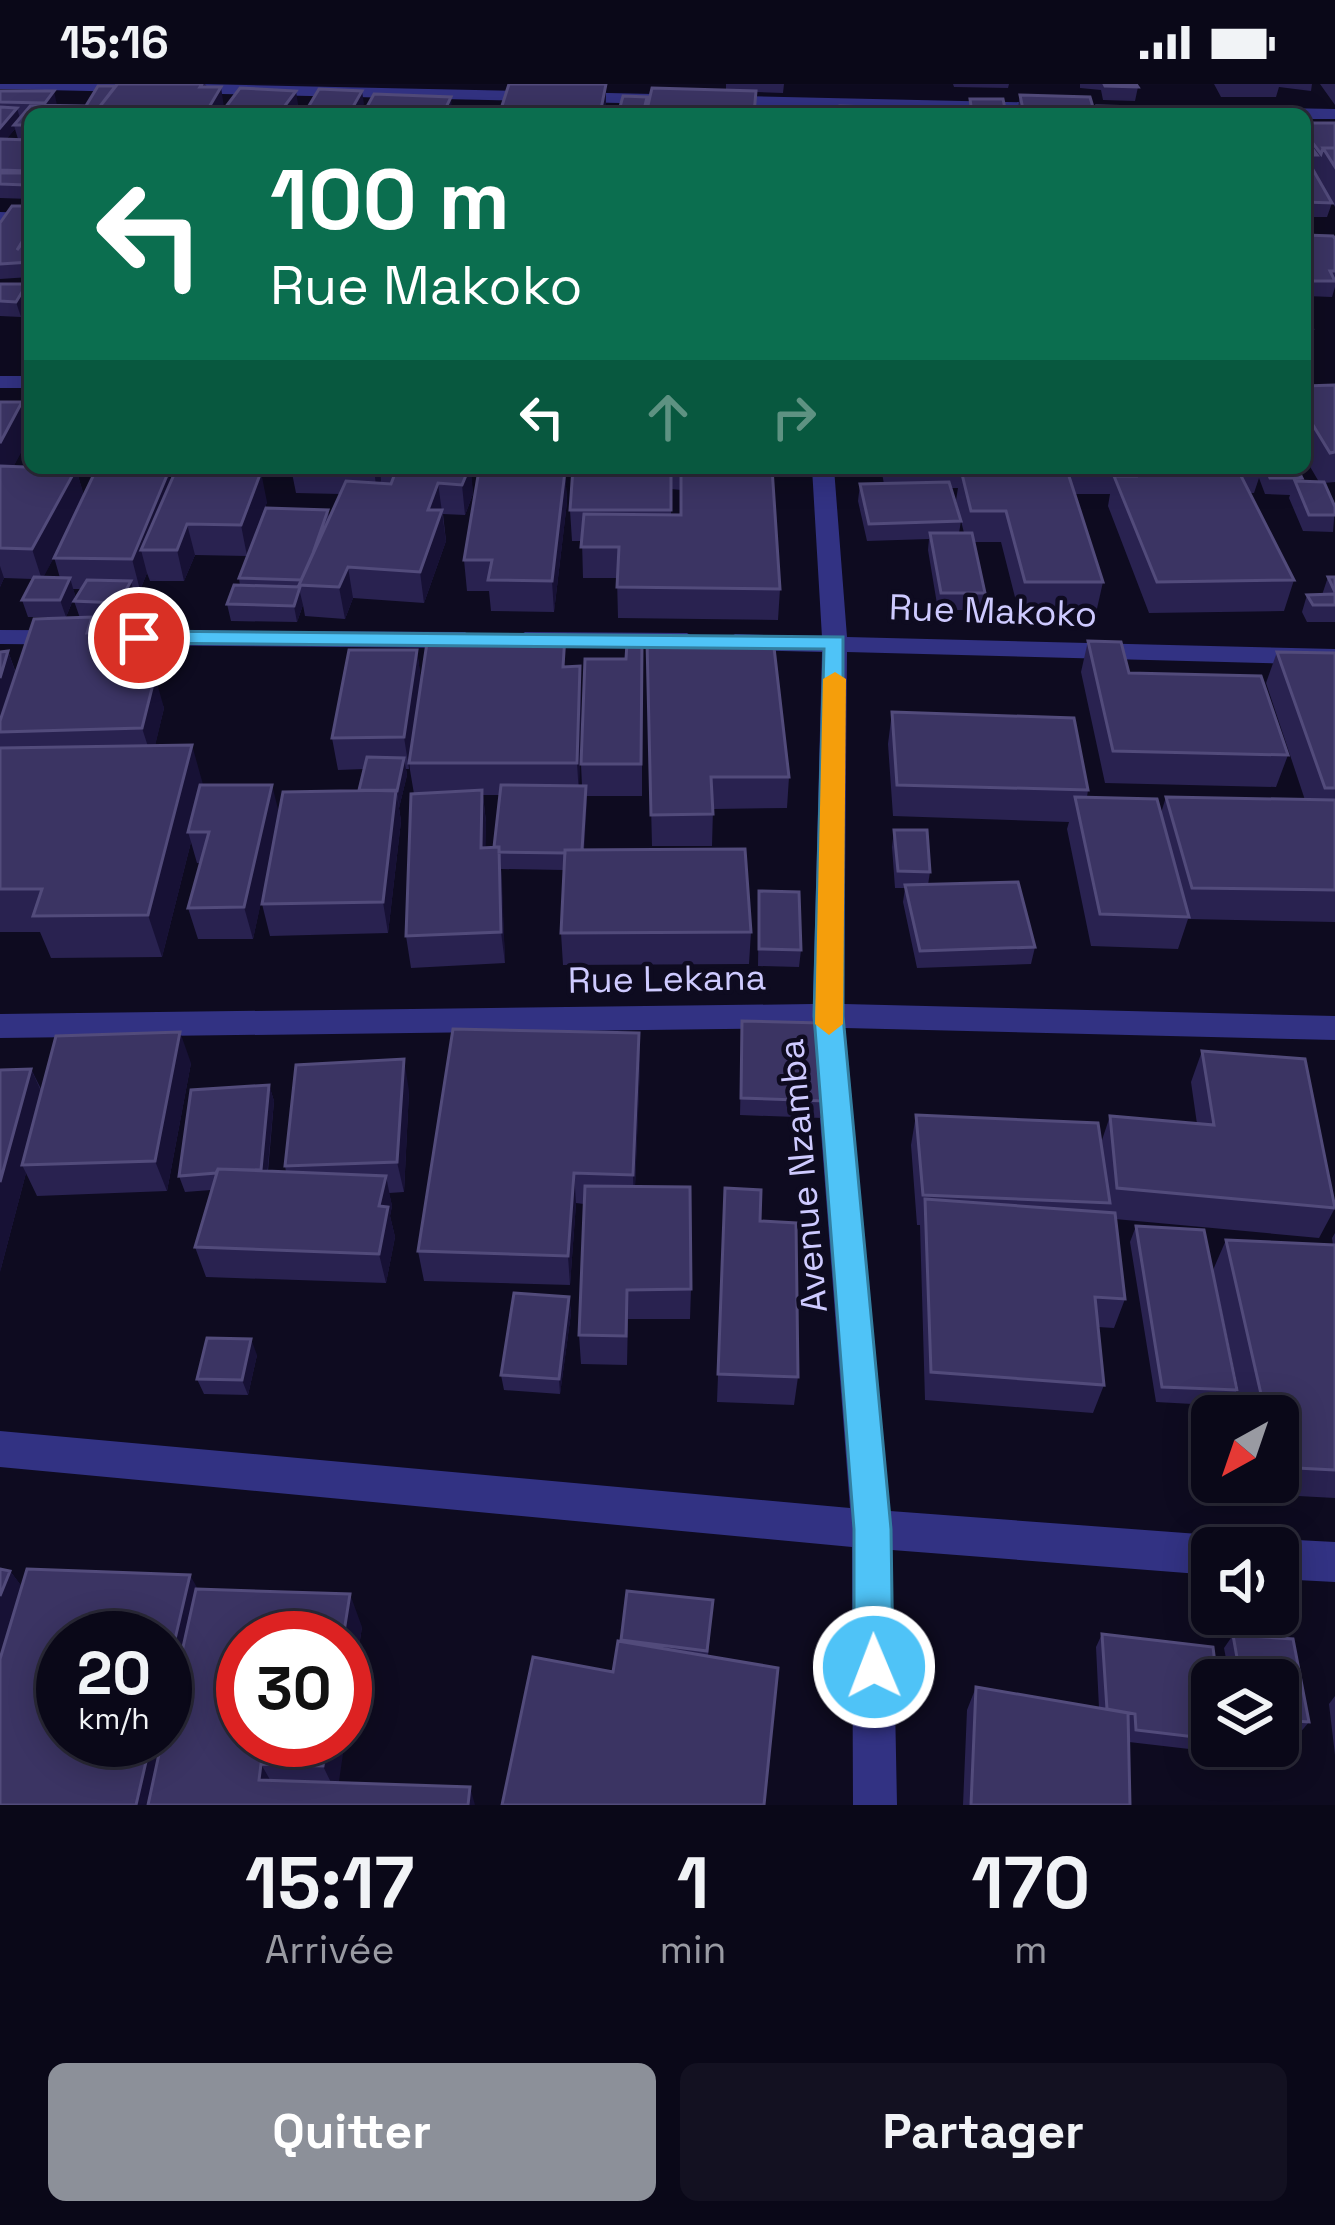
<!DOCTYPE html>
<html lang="fr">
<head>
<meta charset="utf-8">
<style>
  :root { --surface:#0a0818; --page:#131121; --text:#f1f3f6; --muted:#999aa2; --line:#2a2937; --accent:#8c9099 }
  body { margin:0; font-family:"Space Grotesk",sans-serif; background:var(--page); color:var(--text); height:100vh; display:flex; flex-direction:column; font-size:45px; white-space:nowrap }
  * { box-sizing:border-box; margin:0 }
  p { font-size:39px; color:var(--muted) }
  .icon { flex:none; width:66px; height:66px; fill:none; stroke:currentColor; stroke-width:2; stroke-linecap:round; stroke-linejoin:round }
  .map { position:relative; height:1721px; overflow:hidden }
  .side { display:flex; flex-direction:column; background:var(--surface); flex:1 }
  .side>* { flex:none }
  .banner { position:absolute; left:24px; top:24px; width:1287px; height:366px; border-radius:18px; box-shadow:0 6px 30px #0003,0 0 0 3px var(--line); background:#0b6e4f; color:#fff; overflow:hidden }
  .needle { width:78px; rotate:220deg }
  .fabs { position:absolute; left:1191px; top:1311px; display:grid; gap:24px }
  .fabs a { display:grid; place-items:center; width:108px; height:108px; border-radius:18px; background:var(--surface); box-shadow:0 6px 30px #0003,0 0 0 3px var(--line); font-size:60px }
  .speed { position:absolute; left:36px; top:1527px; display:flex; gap:24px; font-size:60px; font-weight:700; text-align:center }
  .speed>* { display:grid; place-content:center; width:156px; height:156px; border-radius:50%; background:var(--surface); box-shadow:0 6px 30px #0003,0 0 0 3px var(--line); line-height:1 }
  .speed small { font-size:30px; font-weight:400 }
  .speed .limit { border:18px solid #d22; background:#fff; color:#111 }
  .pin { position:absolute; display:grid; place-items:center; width:102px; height:102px; color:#fff; margin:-51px; border:6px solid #fff; border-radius:50%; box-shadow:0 3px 12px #0007 }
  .me { position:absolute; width:132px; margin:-66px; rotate:359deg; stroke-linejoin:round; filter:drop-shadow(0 0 9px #0008) }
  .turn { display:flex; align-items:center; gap:42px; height:252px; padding:0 48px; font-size:54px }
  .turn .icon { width:156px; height:156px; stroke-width:2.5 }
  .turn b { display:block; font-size:84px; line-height:102px }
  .lanes { display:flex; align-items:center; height:114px; padding:0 48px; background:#0003; justify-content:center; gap:60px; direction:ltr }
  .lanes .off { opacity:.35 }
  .eta { display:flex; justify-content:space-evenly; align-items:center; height:204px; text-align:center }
  .eta b { font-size:72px; font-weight:700; line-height:84px }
  .cta { display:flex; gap:24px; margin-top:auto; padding:24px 48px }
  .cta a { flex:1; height:138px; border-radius:18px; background:var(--accent); color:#fff; font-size:48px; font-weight:700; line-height:138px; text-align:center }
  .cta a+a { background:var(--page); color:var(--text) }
  .status { display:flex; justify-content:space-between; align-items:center; height:84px; padding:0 60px; background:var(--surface); direction:ltr }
  .status svg { height:33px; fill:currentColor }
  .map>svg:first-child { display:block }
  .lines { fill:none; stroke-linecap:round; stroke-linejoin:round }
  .minor { fill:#323283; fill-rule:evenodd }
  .wall { fill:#292250; fill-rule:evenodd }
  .shaded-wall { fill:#171135 }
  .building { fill:#3b3463; stroke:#524b7b; stroke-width:3 }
  .route { fill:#4fc3f7; stroke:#337fa1; stroke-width:3 }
  .slow { fill:#f59e0b }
  .labels { text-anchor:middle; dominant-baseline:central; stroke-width:9; stroke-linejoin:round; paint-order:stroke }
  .street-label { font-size:36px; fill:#cecaff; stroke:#0e0b20 }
</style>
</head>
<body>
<div class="status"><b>15:16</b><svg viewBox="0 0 49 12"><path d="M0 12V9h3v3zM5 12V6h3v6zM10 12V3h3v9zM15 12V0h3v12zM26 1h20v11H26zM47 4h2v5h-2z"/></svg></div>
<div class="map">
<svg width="1335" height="1721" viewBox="0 0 1335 1721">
  <rect width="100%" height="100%" fill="#0e0b20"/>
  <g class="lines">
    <!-- minor -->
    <path class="minor" d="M0 0H203L1056 19 1064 24 1056 29 0 5Z
      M1104 21 1335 25V35H1305V30L1098 29 1096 26Z
      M0 128 30 129V139L0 138Z
      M0 292H30V304H0Z
      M812 384H834L847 553 1335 565V581L847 568 844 920 1335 932V956L845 944 890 1427 1212 1451 1226 1457 1229 1464H1212V1491L892 1466 897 1721H853L852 1463 0 1383V1347L850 1424 813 944 0 954V930L813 920 822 568 735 566 723 558 735 550 822 553Z
      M0 546 465 548 477 556 465 564 0 560Z
      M525 548 687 549 699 557 687 565 516 561 513 556Z
      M1278 1455 1335 1458V1498L1278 1495V1464H1262Z"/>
  </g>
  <!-- wall -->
  <path class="wall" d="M117 0H205L225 24 298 20 291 30H30V55H18L15 45 6 55 30 56V115L0 114V7L56 22 85 25Z
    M726 0H784L783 9 756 8 618 30 647 13V25L726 6Z
    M953 0H1009L1008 4 954 3Z
    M1080 0H1136L1138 3 1135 17 1103 16 1101 6 1080 4Z
    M1214 0H1312L1311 7 1279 3 1276 13H1221Z
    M1320 0H1335V21Z
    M1020 11 1095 30H1017Z
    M1305 39H1335V123L1319 95 1332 119 1327 133H1305Z
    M30 122V193L0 195V139Z
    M1305 151 1335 155V203L1332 213 1306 212 1305 210Z
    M0 200H27L30 218 21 233 0 232Z
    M1305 231 1312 244 1305 268Z
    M1335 301V398L1324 399 1335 423 1333 448 1303 447 1289 414 1290 411 1265 410 1259 394 1254 409H1250L1294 496 1284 527 1149 529 1108 422 1110 410H1074L1103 498 1096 529H1019L1001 458H974L985 509 982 526H938L928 466 929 455 867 457 858 417 860 400H884L881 384H982L983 386H1045L1044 384H1297L1302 394 1301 397 1319 398 1305 374V302ZM951 404H958L956 416 964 449H959L961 437Z
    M0 318H22L30 343V351L13 383 76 385 84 412 168 389 170 398 267 418 251 463 328 426 329 434 340 410 296 409 291 384H521L520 387H565L567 418 554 528 491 527 489 507H467L464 476 478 391H471L473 410 465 431 443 430 446 457 424 519 353 514 345 535 305 532 303 521 297 538 231 537 227 520 240 502 239 494 247 472 195 471 184 497H150L147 489 140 506H133L135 514 124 536 92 535 96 548 145 547 154 579 151 592 164 624 155 661 203 701 279 729 359 706 364 685 338 686 332 654 417 566 421 597 566 582 581 614 579 702H582L581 680 626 575 642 559V712H586L584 766 751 848 749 880 563 881 561 849 564 786 501 785 505 879 411 884 406 852 414 710 409 680V685H406L407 691 399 724 401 737 388 849 270 852 262 820 268 784 253 855H198L188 824 200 779H197L191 758 162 873 51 874 40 848H0V568L8 567 16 589 80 534 74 517 81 505H73L75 511 66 533H28L22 516 33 495 4 494 0 503ZM54 473 60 494 43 493ZM483 711H500L494 763 485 764 486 738Z
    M573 384H772L780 505 778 536 618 534 617 494H583L582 457H572L570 426ZM671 405 681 406V431H671Z
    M1328 493H1335V538H1307L1302 528 1307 511H1322Z
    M647 557 789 693 787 724 713 725 712 762H652Z
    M1088 557 1129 589 1288 671 1276 703 1105 699 1081 588Z
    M1277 568 1335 569V838L1188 835 1178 865 1091 862 1067 745 1069 738 893 732 888 660 892 628 1088 706 1087 713 1161 729 1166 713 1305 716 1266 599Z
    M894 746 930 788 928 801 1035 863 1031 880 917 884 903 818 905 804H895L892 763Z
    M759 807 801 866 799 883 758 882Z
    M742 937 824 1017 822 1034 740 1031Z
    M639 949 640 980 635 1103 691 1205 690 1235H628L627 1281 581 1280 579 1251 584 1120 576 1119 570 1201 424 1197 418 1167Z
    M1202 967 1335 1124 1319 1154 1115 1135 1125 1215 1114 1244 1098 1243 1104 1301 1093 1329 925 1316 920 1141H917L911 1061 916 1031 1101 1059 1110 1032 1197 1040 1191 998Z
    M191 979 167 1107 37 1112 26 1089 0 1188 31 985 42 1007Z
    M269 1001 274 1017 268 1087 286 1088 285 1082 409 1007 404 1108 389 1109 392 1122 390 1132 395 1153 386 1199 206 1193 195 1163 211 1106 185 1108 179 1092Z
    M725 1104 760 1137 798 1293 794 1321 717 1318Z
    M1136 1142 1237 1306 1229 1322 1156 1318 1130 1158Z
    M1335 1149V1414L1261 1410 1258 1398H1278V1332H1244L1213 1186 1226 1156 1333 1161 1332 1154Z
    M569 1213 571 1229 560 1310 504 1306 501 1291Z
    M257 1271 248 1311 204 1310 197 1295Z
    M10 1487 22 1503 198 1505 362 1543 338 1698 0 1721Z
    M713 1516 708 1572 613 1588 621 1557Z
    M1102 1550 1212 1596V1662H1220L1215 1668 1129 1658 1130 1721H963L967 1626 976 1603 1099 1624 1096 1563Z
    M1233 1551 1293 1555 1309 1638 1299 1650 1278 1648V1596H1230L1224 1564Z
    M1335 1612V1671L1329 1620Z"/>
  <!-- shaded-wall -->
  <path class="shaded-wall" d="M606 0V30H600Z
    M221 3 225 30H205Z
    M54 7 57 21 50 30H48L45 19Z
    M296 7 298 20 291 30H282L281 27Z
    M362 7 364 20 358 30H349Z
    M451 13 452 26 451 30H443Z
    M17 24 21 38 14 41 15 45 0 63V44Z
    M27 200 30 218 21 233 16 218Z
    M22 318 30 343V351L0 409V359Z
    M374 384H380L381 396 377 411Z
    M469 384H471L473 410 465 431 462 401Z
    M76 385 85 415 42 496 32 465Z
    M565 387 567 418 554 528 552 497Z
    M261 388 267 418 247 472 241 441Z
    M168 389 176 419 141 466 147 489 140 506 132 475Z
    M438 399 446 457 424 519 420 488 428 426Z
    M187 440 195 471 184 497 177 466Z
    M0 482 4 494 0 503Z
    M348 483 353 514 345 535 339 503Z
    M70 494 75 511 66 533 60 516Z
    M131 497 135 514 124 536 119 519Z
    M299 504 303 521 297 538 294 522Z
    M92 533 101 565 87 549Z
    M145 547 154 579 143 624 134 593Z
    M417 566 421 597 409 685 404 653Z
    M8 567 19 599 0 648V594Z
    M580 582 581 614 579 711 577 679Z
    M155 592 164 624 152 675 142 644Z
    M192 661 204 704 188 748 191 758 162 873 148 831Z
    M404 674 407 691 399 724 397 707Z
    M272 701 280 733 253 855 244 823Z
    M586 702 587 719 583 786 582 769Z
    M396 706 401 737 388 849 383 818Z
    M482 706 486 738 485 796 481 764Z
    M499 763 502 795 505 879 501 848Z
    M180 948 191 979 167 1107 155 1077Z
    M639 949 640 980 634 1122 633 1091Z
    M404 975 409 1007 404 1108 397 1078Z
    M31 985 45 1016 22 1081 26 1089 0 1188V1098Z
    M269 1001 274 1017 266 1102 261 1086Z
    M574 1089 576 1119 570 1201 568 1172Z
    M386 1092 392 1122 390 1132 395 1153 386 1199 379 1170V1122Z
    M569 1213 571 1229 560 1310 559 1295Z
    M251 1255 257 1271 248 1311 242 1296Z
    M10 1487 29 1512 0 1584V1512Z
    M190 1491 204 1516 157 1721H136L151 1656H165V1598Z
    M350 1510 362 1543 345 1654V1554H343Z
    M327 1656H345L337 1711 323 1682Z
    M261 1680 277 1708 259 1696Z
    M470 1703 475 1721H468Z"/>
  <!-- building -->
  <path class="building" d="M117 0H202L200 3H221L205 30H94Z
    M509 0H606L600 30H529L500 28Z
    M1104 0H1136L1138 3 1105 2Z
    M98 2H116L94 30H81Z
    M240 4 296 7 281 27 225 24Z
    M652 4 756 7 754 30H646Z
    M319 5 362 7 349 30H304Z
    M0 7H54L45 19 0 18Z
    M374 10 451 13 443 30H363Z
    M1020 11 1090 13 1095 30H1024Z
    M623 12 647 13 643 30H618Z
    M970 15H1003L1006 30 972 29Z
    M31 21 84 22 78 30H30V41H14Z
    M840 22 935 25 936 30H840Z
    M1097 22 1143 23 1145 30H1099Z
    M0 23 17 24 0 44Z
    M225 28 268 30H223Z
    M1305 39H1335V64H1323L1321 70 1305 49Z
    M0 55 30 56V87L0 86Z
    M1305 55 1317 71H1305Z
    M1323 64H1335V83Z
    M1305 77H1308L1332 119 1305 118Z
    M0 89H30V96L26 101 0 100Z
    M12 122H30V145L17 166 30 149V178L0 180V139Z
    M1305 151 1333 152 1335 155V187H1330L1335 197H1311L1305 186Z
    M0 200H27L16 218 0 217Z
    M1305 231 1312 244H1305Z
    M1335 301V368L1330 369 1305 328V302Z
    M0 318H22L0 359Z
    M0 382 76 385 32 465 0 464Z
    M397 384H469L462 401 438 399 428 426H442L420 488 348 483 339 503 299 501 346 397 391 400Z
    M573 384H671V426H570Z
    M681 384H772L780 505 617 503 619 463H581L584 430 681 431Z
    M886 384H982L983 386 887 388Z
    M1133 384H1237L1294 496 1157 498 1114 392H1136Z
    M1266 384H1297L1302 394H1270Z
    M176 386 261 388 241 441 187 440 177 466H141Z
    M479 386 565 387 552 497 488 496 492 476H464Z
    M961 386H1067L1103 498H1025L1006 427H971Z
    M95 388 168 389 132 475 54 474Z
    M1295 397 1324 398 1335 423V431H1309Z
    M949 398 961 437 869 440 860 400Z
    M266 424 328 426 313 469 301 496 239 494Z
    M930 449H972L985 509H941Z
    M34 493 70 494 60 516H22Z
    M1328 493H1335V508Z
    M87 496 131 497 119 519 74 517Z
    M234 501 300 503 294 522 227 520Z
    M1335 510V521H1313L1307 511Z
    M92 533 87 549 145 547 134 593 155 592 142 644 0 648V637L34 535Z
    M565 551 563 583 580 582 577 679H409L428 552Z
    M773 555 789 693H711L713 730 651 731 647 557Z
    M1088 557 1121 558 1129 589 1261 592 1288 671 1113 667Z
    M627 559H642L641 680H581L585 575H626Z
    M349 566H417L404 653 332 654Z
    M8 567 0 594V568Z
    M1277 568 1335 569V704H1325Z
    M892 628 1074 634 1088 706 897 701Z
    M192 661 148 831 33 832 42 805H0V664Z
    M367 673 404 674 397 707 359 706Z
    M200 701H272L244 823 188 824 209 748H188Z
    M501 701 586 702 582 766H565V769L499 768V763H494Z
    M396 706 383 818 262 820 283 708Z
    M482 706 481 764 499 763 501 848 406 852 411 710Z
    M1075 713 1157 715 1189 833 1100 830Z
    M1166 713 1335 716V806L1192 804Z
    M894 746H927L930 788 898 787Z
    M745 765 751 848 561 849 565 766Z
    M1018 798 1035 863 920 867 905 801Z
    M759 807 799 808 801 866 759 865Z
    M742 937 821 939 824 1017 741 1014Z
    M453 945 639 949 633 1091 574 1089 568 1172 418 1167Z
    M180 948 155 1077 22 1081 56 952Z
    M1202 967 1305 975 1335 1124 1117 1104 1110 1032 1214 1041Z
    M404 975 397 1078 285 1082 296 981Z
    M31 985 0 1098V986Z
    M269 1001 261 1086 218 1085 216 1089 179 1092 191 1006Z
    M916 1031 1098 1039 1110 1119 923 1111Z
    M218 1085 386 1092 379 1122 388 1123 379 1170 195 1163Z
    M585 1102 690 1103 691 1205 627 1206 626 1252 579 1251Z
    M725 1104 761 1106 760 1137 796 1139 798 1293 718 1290Z
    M925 1115 1115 1129 1125 1215 1095 1213 1104 1301 931 1288Z
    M1136 1142 1204 1146 1237 1306 1162 1303Z
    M1226 1156 1335 1161V1386L1278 1383V1332H1266Z
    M514 1209 569 1213 559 1295 501 1291Z
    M207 1254 251 1255 242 1296 197 1295Z
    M0 1485 10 1487 0 1512Z
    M27 1485 190 1491 165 1598V1554H63V1656H151L136 1721H0V1575Z
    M196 1505 350 1510 343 1554H243V1656H327L323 1682 261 1680 259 1696 470 1703 468 1721H148L162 1656H165V1644Z
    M627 1507 713 1516 707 1567 621 1556Z
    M1102 1550 1213 1563 1217 1596H1212V1655L1136 1646 1135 1630 1107 1625Z
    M1233 1551 1293 1555 1309 1638 1278 1636V1596H1241Z
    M618 1557 778 1584 764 1721H502L533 1573 613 1588Z
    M976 1603 1128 1629 1130 1721H971Z"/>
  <!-- route -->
  <path class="route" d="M139 547 843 553V932L891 1445 893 1583 887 1597 874 1602 860 1597 854 1583V1445L814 932 824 565 131 559V549Z"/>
  <!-- slow -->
  <path class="slow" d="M835 588 846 595 843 940 829 951 815 940 823 595Z"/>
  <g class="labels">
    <!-- street labels -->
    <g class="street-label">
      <text transform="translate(993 527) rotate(2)">Rue Makoko</text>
      <text transform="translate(667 895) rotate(-1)">Rue Lekana</text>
      <text transform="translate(803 1092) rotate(-95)">Avenue Nzamba</text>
    </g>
  </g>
</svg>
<div class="fabs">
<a><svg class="needle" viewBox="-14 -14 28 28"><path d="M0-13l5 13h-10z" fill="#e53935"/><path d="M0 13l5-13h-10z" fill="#999aa2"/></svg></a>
<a><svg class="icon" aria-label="sound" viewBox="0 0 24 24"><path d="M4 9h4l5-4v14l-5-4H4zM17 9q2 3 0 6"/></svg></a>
<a><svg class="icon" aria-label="layers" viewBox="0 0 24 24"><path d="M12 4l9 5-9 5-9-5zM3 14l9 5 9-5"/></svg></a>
</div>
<div class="speed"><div>20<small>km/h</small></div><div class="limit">30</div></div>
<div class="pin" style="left:139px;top:554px;background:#d93025"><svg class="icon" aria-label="arrive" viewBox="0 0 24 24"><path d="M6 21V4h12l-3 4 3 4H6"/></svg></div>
<svg class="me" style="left:874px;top:1583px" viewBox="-20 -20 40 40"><circle r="17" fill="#4fc3f7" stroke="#fff" stroke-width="3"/><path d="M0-11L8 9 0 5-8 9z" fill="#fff"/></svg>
<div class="banner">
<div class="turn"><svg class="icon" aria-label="left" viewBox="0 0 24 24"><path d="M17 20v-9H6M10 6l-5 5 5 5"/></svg><div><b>100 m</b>Rue Makoko</div></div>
<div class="lanes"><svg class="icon" aria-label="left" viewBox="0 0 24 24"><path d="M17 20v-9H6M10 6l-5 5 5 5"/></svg><svg class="icon off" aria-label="ahead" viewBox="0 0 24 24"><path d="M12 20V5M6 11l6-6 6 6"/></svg><svg class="icon off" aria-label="right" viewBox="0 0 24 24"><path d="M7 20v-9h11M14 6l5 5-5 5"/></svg></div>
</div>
</div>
<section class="side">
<div class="eta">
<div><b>15:17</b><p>Arrivée</p></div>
<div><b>1</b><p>min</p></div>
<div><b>170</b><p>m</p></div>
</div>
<div class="cta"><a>Quitter</a><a>Partager</a></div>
</section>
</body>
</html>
